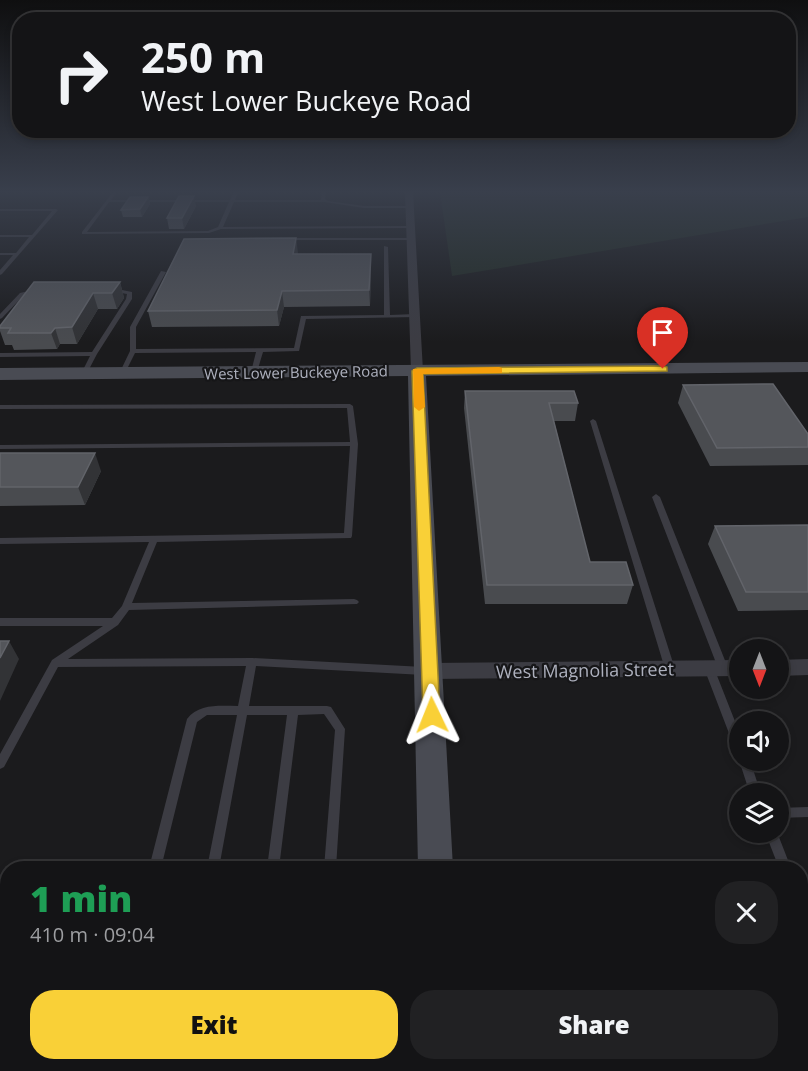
<!DOCTYPE html>
<html lang="en">
<head>
<meta charset="utf-8">
<style>
  :root { --surface:#141416; --page:#212123; --text:#f1f3f6; --muted:#9d9ea1; --line:#333335; --accent:#f9d037 }
  body { margin:0; font-family:"Open Sans",sans-serif; background:var(--page); color:var(--text); height:100vh; display:flex; flex-direction:column; font-size:22px; white-space:nowrap }
  * { box-sizing:border-box; margin:0 }
  p { font-size:20px; color:var(--muted) }
  .icon { flex:none; width:33px; height:33px; fill:none; stroke:currentColor; stroke-width:2; stroke-linecap:round; stroke-linejoin:round }
  .map { position:relative; flex:1; overflow:hidden }
  .drawer { position:absolute; left:0px; top:861px; width:808px; height:210px; display:flex; flex-direction:column; background:var(--surface); border-radius:24px 24px 0 0; box-shadow:0 3px 9px #0003,0 0 0 2px var(--line) }
  .drawer>* { flex:none }
  .hud { position:absolute; left:12px; top:12px; width:784px; height:126px; border-radius:24px; box-shadow:0 3px 9px #0003,0 0 0 2px var(--line); background:#141416; color:var(--text); overflow:hidden }
  .needle { width:39px; rotate:180deg }
  .tools { position:absolute; left:729px; top:639px; display:grid; gap:12px }
  .tools a { display:grid; place-items:center; width:60px; height:60px; border-radius:50%; background:var(--surface); box-shadow:0 3px 9px #0003,0 0 0 2px var(--line); font-size:30px }
  .pin { position:absolute; display:grid; place-items:center; width:51px; height:51px; color:#fff; margin:-62px -26px; border-radius:50% 50% 50% 0; rotate:-45deg; box-shadow:0 0 6px #0007 }
  .pin .icon { rotate:45deg }
  .me { position:absolute; width:66px; margin:-33px; rotate:358deg; stroke-linejoin:round; filter:drop-shadow(0 0 4px #0008) }
  .turn { display:flex; align-items:center; gap:21px; height:126px; padding:0 30px; font-size:27px }
  .turn .icon { width:78px; height:78px; stroke-width:2.5 }
  .turn b { display:block; font-size:42px; line-height:51px }
  .round { display:grid; place-items:center; flex:none; width:63px; height:63px; border-radius:24px; background:var(--page) }
  .summary { display:flex; align-items:center; justify-content:space-between; height:102px; padding:0 30px }
  h1 { font-size:36px; font-weight:800; line-height:45px; color:#1e9e55 }
  .cta { display:flex; gap:12px; margin-top:auto; padding:12px 30px }
  .cta a { flex:1; height:69px; border-radius:24px; background:var(--accent); color:#111; font-size:24px; font-weight:800; line-height:69px; text-align:center }
  .cta a+a { background:var(--page); color:var(--text) }
  .map>svg:first-child { display:block }
  .green { fill:#222c25 }
  .lines { fill:none; stroke-linecap:round; stroke-linejoin:round }
  .service { fill:#3c3c43; fill-rule:evenodd }
  .minor { fill:#3c3c43; fill-rule:evenodd }
  .secondary { fill:#494b53; fill-rule:evenodd }
  .wall { fill:#494b4f }
  .shaded-wall { fill:#323336 }
  .building { fill:#54565b; stroke:#62646a; stroke-width:1.5 }
  .route { fill:#f9d037; stroke:#a28724; stroke-width:1.5 }
  .slow { fill:#f59e0b }
  .labels { text-anchor:middle; dominant-baseline:central; stroke-width:4.5; stroke-linejoin:round; paint-order:stroke }
  .far-street-label { font-size:15px; fill:#adb0bd; stroke:#161618 }
  .street-label { font-size:18px; fill:#adb0bd; stroke:#161618 }
</style>
</head>
<body>
<div class="map">
<svg width="808" height="1071" viewBox="0 0 808 1071">
  <rect width="100%" height="100%" fill="#1b1b1d"/>
  <!-- green -->
  <path class="green" d="M440 192H808V217L452 276Z"/>
  <g class="lines">
    <!-- service -->
    <path class="service" d="M113 192H117L111 200H230L234 192H238L235 200H321L322 192H326L325 199 328 201 364 206H410L412 207 410 208H364L325 202H234L223 227 411 226 413 227 411 228 221 229 209 233 82 234V232ZM109 202H229L218 227 208 231 87 232Z
      M0 209H56L58 210 2 274 0 275V270L13 255H0V253H16L29 237H0V235H32L52 211H0Z
      M286 238H411L413 239 411 240H284V239Z
      M384 246 388 247 390 315 415 314 418 316 417 317 306 319 299 351 263 352 257 372 254 374 251 372 256 352 135 353 124 375H120L119 374 130 351V327L161 271 166 272 136 327V349L294 348 301 316 384 315Z
      M112 288 132 292V299L97 354 86 375H82L81 374 90 356 0 357V353L92 352 126 299 127 294 110 291 109 290Z
      M37 289 40 291 39 292 24 295 2 318 0 319V314L20 293Z
      M350 404 353 406 358 444 352 536 351 538 157 542 132 603 354 599 357 600 359 602 357 604 129 610 118 625 68 659 252 658 424 667 427 668 429 671 427 674 424 675 256 666 249 706H327L331 707 345 729 336 868H324L335 730 324 714 298 715 279 868H267L287 715H247L219 868H207L237 715H207L197 722 161 868H149L187 719C199 703 221 706 238 706L246 666 58 667 4 767 0 769V754L52 660 103 626H0V618H112L122 606 149 542 0 544V538L344 533 350 446 0 449V445L350 442 347 408 0 409V405Z
      M593 419 596 421 675 669 673 672 670 673 667 672 665 669 590 421Z
      M656 494 660 497 728 668 726 671 723 672 720 671 718 668 652 497Z
      M709 664 712 665 714 668 740 734V754L736 752 735 749 704 668 706 665Z
      M740 758V760H750L761 794H750L739 760Z
      M808 807V817L778 818V808Z
      M765 832H777L791 868H779Z
      M801 906 805 908 808 914V936L803 935 801 929Z
      M173 1064H187L186 1071H172Z"/>
    <!-- minor -->
    <path class="minor" d="M405 192H413L423 371 417 375 411 371Z
      M808 659V675L778 676V660Z
      M740 660V676L430 679 423 677 420 671 423 665 430 663Z"/>
    <!-- secondary -->
    <path class="secondary" d="M808 362V372L426 376 453 868H418L408 376 0 380V368Z
      M421 1064H463V1071H421Z"/>
  </g>
  <!-- wall -->
  <path class="wall" d="M148 197 150 204 142 217H123L121 210Z
    M196 206 184 229H169L167 218Z
    M296 238 297 254H371V269L370 306 284 307 279 326 152 327 148 311Z
    M120 282 124 298 117 309H98L77 344H60L57 349 14 350 12 345H5L0 331V326Z
    M683 385 808 434V465L710 466 678 403Z
    M465 391 578 403 575 421H554L590 562 633 585 627 604H485L464 408Z
    M0 453 101 471 85 505 0 506Z
    M808 525V610L738 611 708 544 715 526Z"/>
  <!-- shaded-wall -->
  <path class="shaded-wall" d="M194 196 196 206 184 229 182 218Z
    M148 197 150 204 142 217 140 209Z
    M296 238 298 253 294 270 293 254Z
    M371 254V269L370 306 369 290Z
    M120 282 124 298 117 309 112 293Z
    M282 291 284 307 279 326 277 310Z
    M93 293 98 309 77 344 72 327Z
    M55 328 60 344 57 349 51 333Z
    M95 453 101 471 85 505 78 487Z
    M9 641 19 659 0 701V658Z"/>
  <!-- building -->
  <path class="building" d="M179 196H194L182 218H167Z
    M130 197H148L140 209 121 210Z
    M296 238 293 254H371L369 290 282 291 277 310 148 311 184 239Z
    M34 282H120L112 293H93L72 327 55 328 51 333H8L11 328H0V326Z
    M773 384 808 434V447L717 448 683 385Z
    M465 391H574L578 403H549L590 562H626L633 585H487Z
    M0 453H95L78 487H0Z
    M808 525V592H746L715 526Z
    M0 641H9L0 658Z"/>
  <!-- sky -->
  <linearGradient id="sky" x2="0" y2="1"><stop stop-color="#0f0f10"/><stop offset="0.56" stop-color="#393f4c"/><stop offset="1" stop-color="#393f4c" stop-opacity="0"/></linearGradient>
  <rect width="808" height="342" fill="url(#sky)"/>
  <!-- route -->
  <path class="route" d="M663 366 667 367V371L423 374 440 715 438 720 432 722 426 720 423 715 412 371 417 368Z"/>
  <!-- slow -->
  <path class="slow" d="M499 367 502 368V373L423 374 425 407 419 411 414 407 413 369Z"/>
  <g class="labels">
    <!-- far-street labels -->
    <g class="far-street-label">
      <text transform="translate(296 372) rotate(-1)">West Lower Buckeye Road</text>
    </g>
    <!-- street labels -->
    <g class="street-label">
      <text transform="translate(585 670) rotate(-1)">West Magnolia Street</text>
    </g>
  </g>
</svg>
<div class="tools">
<a><svg class="needle" viewBox="-14 -14 28 28"><path d="M0-13l5 13h-10z" fill="#e53935"/><path d="M0 13l5-13h-10z" fill="#9d9ea1"/></svg></a>
<a><svg class="icon" aria-label="sound" viewBox="0 0 24 24"><path d="M4 9h4l5-4v14l-5-4H4zM17 9q2 3 0 6"/></svg></a>
<a><svg class="icon" aria-label="layers" viewBox="0 0 24 24"><path d="M12 4l9 5-9 5-9-5zM3 14l9 5 9-5"/></svg></a>
</div>
<div class="pin" style="left:663px;top:369px;background:#d93025"><svg class="icon" aria-label="arrive" viewBox="0 0 24 24"><path d="M6 21V4h12l-3 4 3 4H6"/></svg></div>
<svg class="me" style="left:432px;top:715px" viewBox="-20 -20 40 40"><path d="M0-17L14 15 0 8-14 15z" fill="#f9d037" stroke="#fff" stroke-width="4"/></svg>
<div class="hud">
<div class="turn"><svg class="icon" aria-label="right" viewBox="0 0 24 24"><path d="M7 20v-9h11M14 6l5 5-5 5"/></svg><div><b>250 m</b>West Lower Buckeye Road</div></div>
</div>
<section class="drawer">
<div class="summary"><div><h1>1 min</h1><p>410 m · 09:04</p></div><a class="round"><svg class="icon" aria-label="close" viewBox="0 0 24 24"><path d="M6 6l12 12M18 6L6 18"/></svg></a></div>
<div class="cta"><a>Exit</a><a>Share</a></div>
</section>
</div>
</body>
</html>
